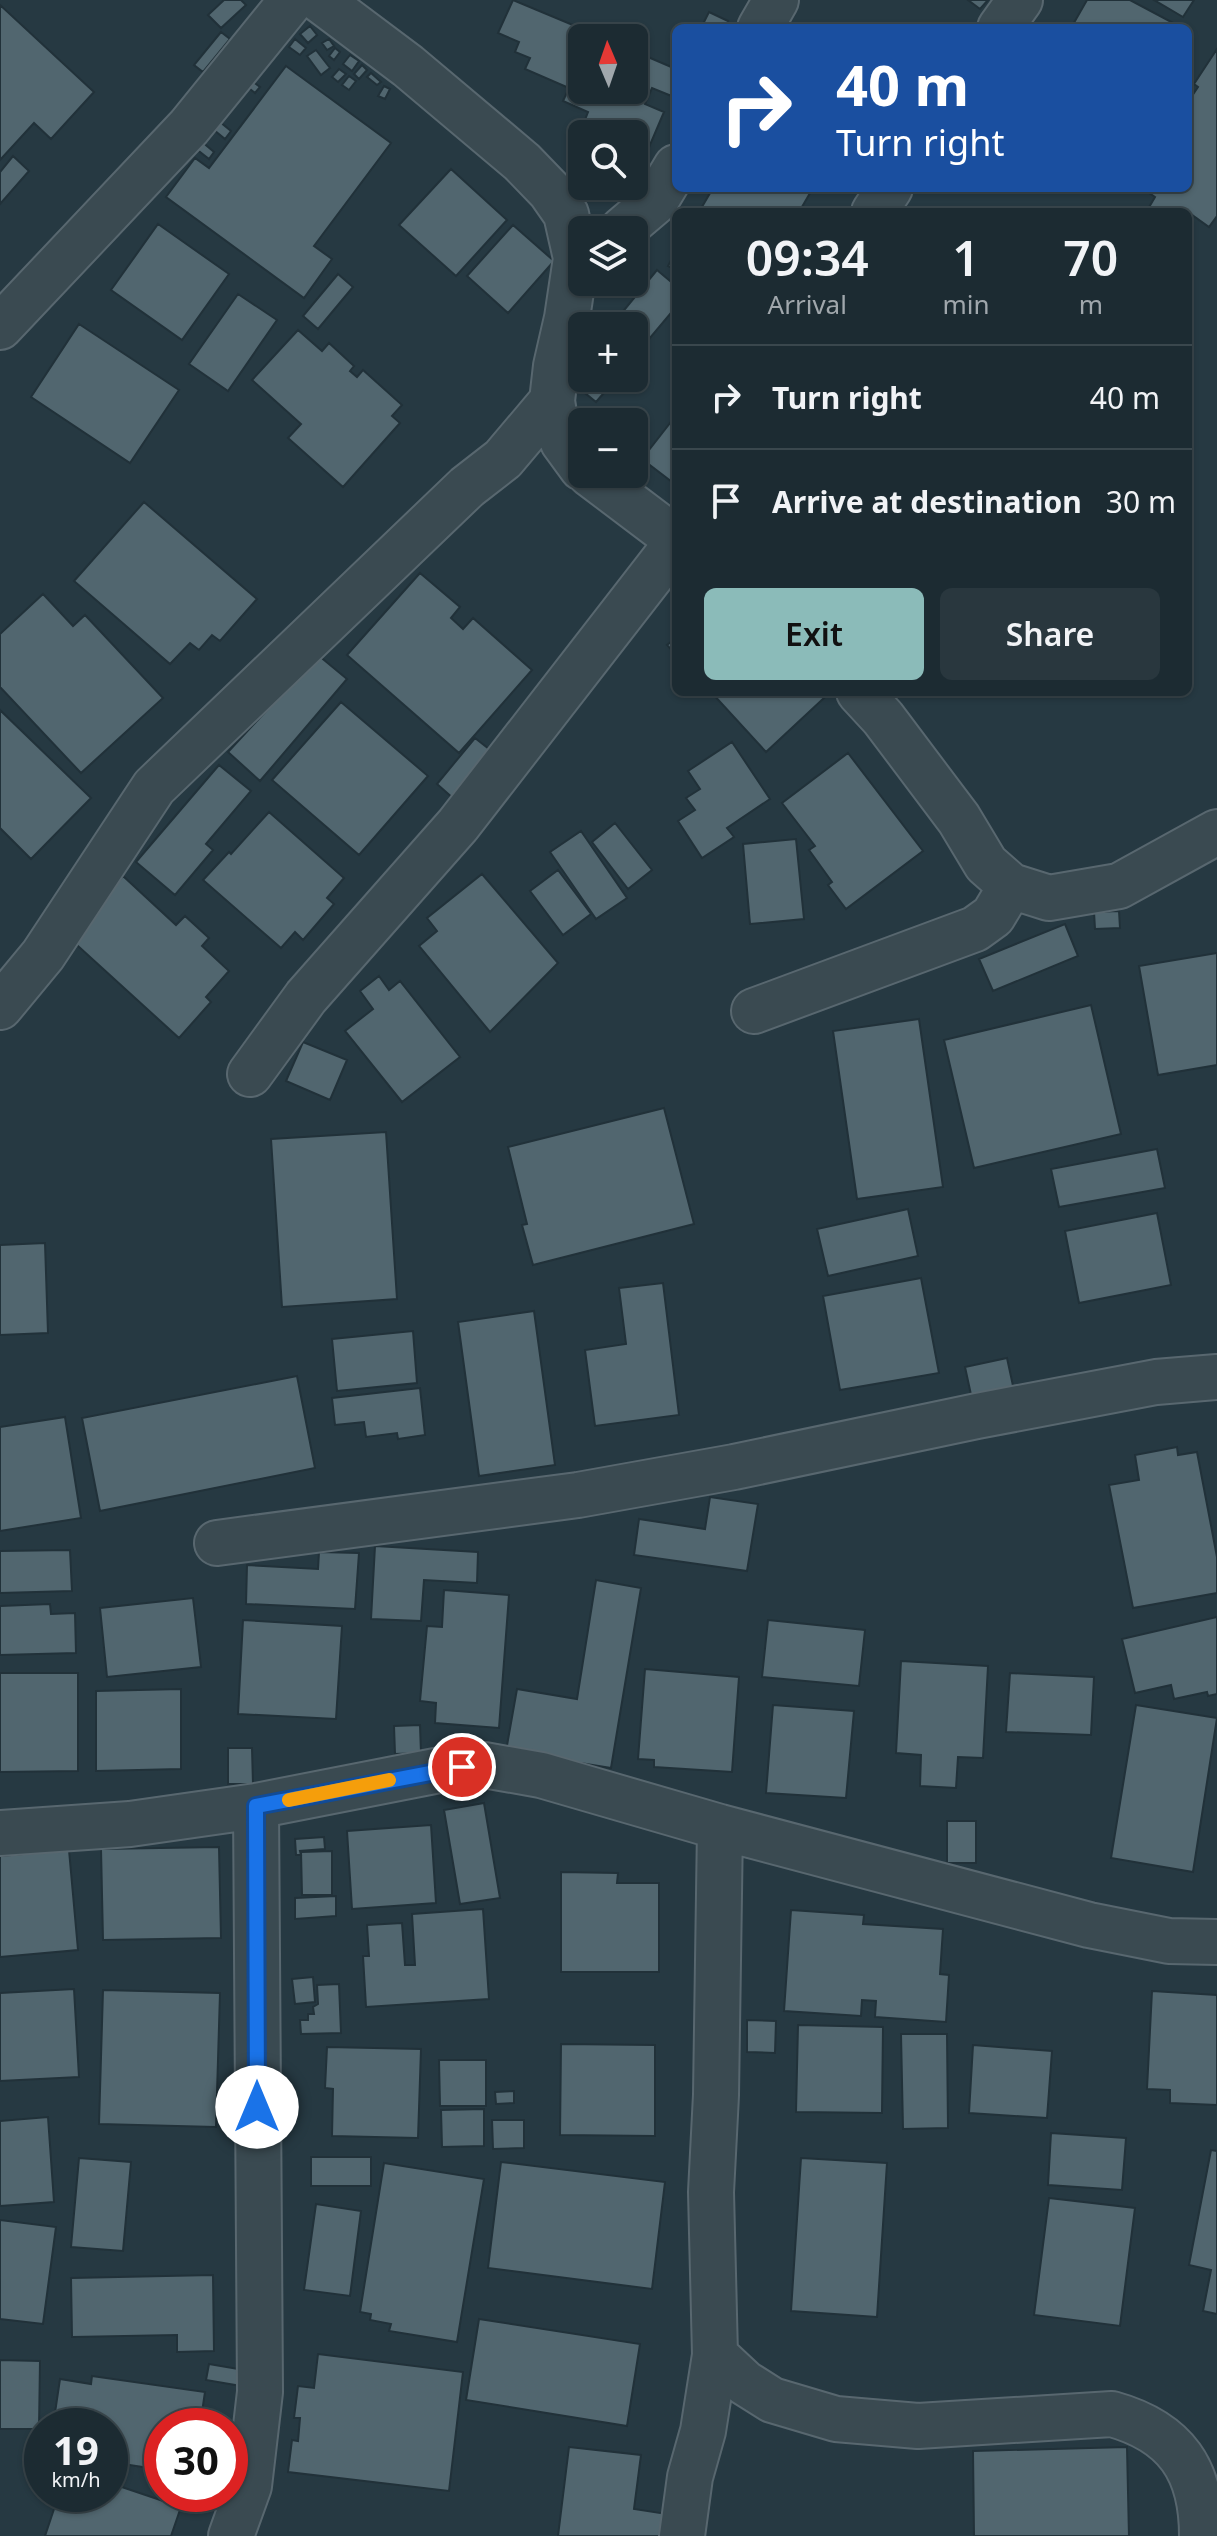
<!DOCTYPE html>
<html lang="en">
<head>
<meta charset="utf-8">
<style>
  :root { --surface:#1c2b32; --page:#29373e; --text:#f1f3f6; --muted:#a0a7ac; --line:#3a474d; --accent:#8bbbb9 }
  body { margin:0; font-family:"Noto Sans",sans-serif; background:var(--page); color:var(--text); height:100vh; display:flex; flex-direction:column; font-size:30px; white-space:nowrap }
  * { box-sizing:border-box; margin:0 }
  p { font-size:26px; color:var(--muted) }
  .icon { flex:none; width:44px; height:44px; fill:none; stroke:currentColor; stroke-width:2; stroke-linecap:round; stroke-linejoin:round }
  .map { position:relative; flex:1; overflow:hidden }
  .side { position:absolute; left:672px; top:208px; width:520px; height:488px; display:flex; flex-direction:column; background:var(--surface); border-radius:12px; box-shadow:0 2px 6px #0004,0 0 0 2px var(--line) }
  .side>* { flex:none }
  .banner { position:absolute; left:672px; top:24px; width:520px; height:168px; border-radius:12px; box-shadow:0 2px 6px #0004,0 0 0 2px var(--line); background:#1a4fa0; color:#fff; overflow:hidden }
  .needle { width:52px; rotate:358deg }
  .controls { position:absolute; left:568px; top:24px; display:grid; gap:16px }
  .controls a { display:grid; place-items:center; width:80px; height:80px; border-radius:12px; background:var(--surface); box-shadow:0 2px 6px #0004,0 0 0 2px var(--line); font-size:40px }
  .speed { position:absolute; left:24px; top:2408px; display:flex; gap:16px; font-size:40px; font-weight:700; text-align:center }
  .speed>* { display:grid; place-content:center; width:104px; height:104px; border-radius:50%; background:var(--surface); box-shadow:0 2px 6px #0004,0 0 0 2px var(--line); line-height:1 }
  .speed small { font-size:20px; font-weight:400 }
  .speed .limit { border:12px solid #d22; background:#fff; color:#111 }
  .pin { position:absolute; display:grid; place-items:center; width:68px; height:68px; color:#fff; margin:-34px; border:4px solid #fff; border-radius:50%; box-shadow:0 2px 8px #0007 }
  .me { position:absolute; width:88px; margin:-44px; rotate:0deg; stroke-linejoin:round; filter:drop-shadow(0 0 6px #0008) }
  .turn { display:flex; align-items:center; gap:28px; height:168px; padding:0 32px; font-size:36px }
  .turn .icon { width:104px; height:104px; stroke-width:2.5 }
  .turn b { display:block; font-size:56px; line-height:68px }
  .eta { display:flex; justify-content:space-evenly; align-items:center; height:136px; text-align:center }
  .eta b { font-size:48px; font-weight:600; line-height:56px }
  .primary-button { display:flex; gap:16px; margin-top:auto; padding:16px 32px }
  .primary-button a { flex:1; height:92px; border-radius:12px; background:var(--accent); color:#111; font-size:32px; font-weight:600; line-height:92px; text-align:center }
  .primary-button a+a { background:var(--page); color:var(--text) }
  ul { padding:0; list-style:none }
  li { display:flex; align-items:center; gap:24px; height:104px; padding:0 32px; border-top:2px solid var(--line) }
  li div { flex:1 }
  li b { display:block; font-size:30px }
  li em { font-style:normal }
  .map>svg:first-child { display:block }
  .building { fill:#51666f; stroke:#213139; stroke-width:2 }
  .lines { fill:none; stroke-linecap:round; stroke-linejoin:round }
  .minor-casing { stroke:#58676f; stroke-width:48 }
  .minor { stroke:#3a4a51; stroke-width:44 }
  .route-casing { stroke:#114b97; stroke-width:20 }
  .route { stroke:#1a73e8; stroke-width:14 }
  .slow { stroke:#f59e0b; stroke-width:14 }
</style>
</head>
<body>
<div class="map">
<svg width="1217" height="2536" viewBox="0 0 1217 2536">
  <rect width="100%" height="100%" fill="#263942"/>
  <!-- building -->
  <path class="building" d="M224 0H241L246 5 221 28 208 15Z
    M513 0 604 38H582V90H634V51L676 69 674 97 652 88 645 104 664 112 647 152 634 146V134H605L583 125 588 112 563 101 569 88 525 69 530 58 515 52 519 42 498 33Z
    M968 0H988L980 9Z
    M1087 0H1130L1177 25 1176 28H1071Z
    M1154 0H1194L1183 17Z
    M0 5 94 92 51 139 34 123 0 160Z
    M709 12 728 21 724 28H701Z
    M310 26 317 35 308 43 300 34Z
    M221 32 230 39 203 72 194 65Z
    M295 39 306 48 300 55 289 47Z
    M329 39 334 46 327 50 322 43Z
    M335 48 340 52 334 60 329 56Z
    M1217 49V216L1209 227 1188 212H1153L1148 209 1155 197 1142 188H1188V102L1198 87 1194 84Z
    M316 50 330 68 321 75 307 56Z
    M350 55 359 61 352 71 343 64Z
    M362 65 367 70 359 79 354 74Z
    M286 66 391 143 314 246 332 259 304 298 166 197 195 158 209 168Z
    M339 69 346 74 338 82 332 77Z
    M371 73 381 82 377 85 367 77Z
    M349 76 356 81 349 90 342 85Z
    M249 79 260 87 255 93 245 85Z
    M384 86 390 89 385 99 378 96Z
    M220 122 231 131 225 139 214 130Z
    M201 141 214 152 209 159 195 148Z
    M13 156 29 171 0 204V172Z
    M451 169 507 220 456 276 399 225Z
    M713 188H813L799 212H699Z
    M158 224 229 274 182 340 111 290Z
    M513 225 554 261 508 313 467 276Z
    M676 251V270L668 266Z
    M657 270 676 286V307L634 357V326H611Z
    M338 274 353 287 318 329 303 316Z
    M238 294 277 320 228 391 189 364Z
    M79 324 179 390 130 463 31 397Z
    M298 330 322 351 329 343 354 366 350 371 357 377 363 370 402 405 392 416 400 423 343 487 288 438 301 424 252 380Z
    M582 362V378H617L596 402 568 379Z
    M674 418 676 420V485L642 459Z
    M144 502 257 599 220 641 212 635 199 650 190 643 170 664 74 581Z
    M420 573 460 607 451 618 463 629 473 618 532 670 459 753 347 655Z
    M43 594 73 626 85 615 163 698 81 773 0 687V634Z
    M676 638V655L667 645Z
    M318 655 347 679 260 781 228 752Z
    M711 692H818L824 698 766 752Z
    M341 702 428 776 359 855 272 780Z
    M0 710 91 798 31 859 0 828Z
    M475 738 494 753 454 799 437 784Z
    M732 742 770 799 727 828 734 837 702 858 678 821 695 810 686 798 700 789 688 771Z
    M848 753 923 851 846 909 828 885 832 882 809 850 815 846 782 803Z
    M219 765 251 791 206 844 213 850 175 895 136 862Z
    M269 812 344 878 327 898 334 904 303 940 295 932 281 948 203 880 229 852 231 854Z
    M615 823 652 870 628 889 592 842Z
    M581 831 627 898 596 919 550 852Z
    M796 839 804 919 750 924 743 844Z
    M558 870 591 914 563 935 530 891Z
    M482 874 558 963 490 1032 419 946 437 931 427 918Z
    M123 876 176 925 185 916 209 938 202 946 229 971 206 997 211 1002 179 1038 67 936Z
    M1119 911 1120 928 1095 929 1094 912Z
    M1065 924 1078 956 993 991 979 959Z
    M1217 953V1065L1158 1075 1139 966Z
    M379 976 389 990 400 981 460 1057 402 1102 345 1031 373 1009 360 991Z
    M1091 1005 1121 1134 974 1168 944 1040Z
    M919 1019 943 1187 857 1199 833 1031Z
    M303 1042 347 1060 330 1100 286 1081Z
    M664 1108 694 1224 533 1265 522 1225 527 1224 508 1147Z
    M386 1132 397 1299 282 1307 271 1139Z
    M1157 1149 1165 1188 1059 1207 1051 1169Z
    M908 1209 918 1256 828 1276 817 1229Z
    M1157 1213 1171 1285 1079 1303 1065 1231Z
    M45 1243 48 1333 0 1335V1245Z
    M921 1278 939 1373 840 1390 823 1296Z
    M663 1283 679 1415 595 1426 585 1350 626 1344 619 1288Z
    M534 1311 555 1465 479 1476 458 1322Z
    M413 1331 417 1383 337 1391 332 1339Z
    M1007 1358 1015 1395 973 1404 965 1367Z
    M297 1376 315 1468 100 1511 82 1418Z
    M420 1388 425 1435 398 1439 397 1433 366 1437 364 1422 335 1425 332 1398Z
    M65 1417 81 1518 0 1531V1427Z
    M1177 1447 1178 1455 1197 1452 1217 1557V1593L1133 1608 1109 1485 1139 1480 1135 1455Z
    M710 1497 758 1504 747 1571 634 1555 639 1519 705 1529Z
    M375 1546 478 1552 477 1583 424 1580 421 1621 371 1619Z
    M70 1550 72 1591 0 1593V1551Z
    M319 1552 359 1553 355 1609 246 1604 247 1565 318 1569Z
    M596 1580 641 1588 611 1768 506 1751 517 1689 577 1699Z
    M444 1590 509 1595 499 1728 435 1723 436 1703 420 1701 427 1626 442 1627Z
    M193 1598 201 1667 107 1677 100 1608Z
    M50 1604 51 1614 75 1613 76 1653 0 1655V1606Z
    M1217 1617V1694L1208 1696 1207 1692 1174 1699 1171 1685 1135 1693 1122 1639Z
    M243 1620 342 1626 336 1719 238 1714Z
    M768 1620 865 1630 859 1686 762 1677Z
    M901 1661 988 1666 983 1758 958 1757 956 1788 920 1786 921 1755 896 1753Z
    M645 1669 739 1677 732 1772 654 1767V1760L638 1759Z
    M0 1673H78V1771L0 1772Z
    M1010 1673 1094 1677 1091 1735 1006 1732Z
    M181 1689V1769L96 1771V1691Z
    M773 1705 854 1711 846 1798 766 1793Z
    M1136 1705 1217 1718 1193 1872 1111 1858Z
    M420 1725 421 1753 395 1754 394 1726Z
    M228 1748H252L253 1784H228Z
    M484 1803 500 1898 460 1904 444 1810Z
    M947 1821H976V1863H947Z
    M431 1825 436 1903 352 1909 347 1831Z
    M324 1837 325 1849 300 1851 301 1855H296L295 1839Z
    M219 1847 221 1938 103 1940 101 1849Z
    M69 1850 78 1950 0 1957V1856Z
    M332 1851V1895H302L301 1852Z
    M561 1872 618 1873 617 1883H659V1972H561Z
    M336 1896V1916L295 1919V1898Z
    M483 1909 489 1999 366 2007 363 1956H369L367 1925 402 1923 405 1965H415L412 1914Z
    M791 1910 864 1915 863 1924 943 1929 940 1974 949 1975 946 2022 875 2017 876 2001 862 2000 861 2016 784 2011Z
    M313 1977 315 2002 295 2004 292 1979Z
    M339 1984 341 2033 301 2034 300 2020H308V2014H314L313 2007 318 2004 317 1985Z
    M74 1989 79 2077 0 2081V1993Z
    M103 1990 220 1993 216 2127 99 2124Z
    M1152 1991 1217 1995V2105L1170 2103V2090L1147 2089Z
    M747 2020 776 2021 775 2053 747 2052Z
    M798 2025 883 2027 882 2113 796 2112Z
    M901 2034H947L948 2128 903 2129Z
    M561 2044 655 2045V2136L560 2135Z
    M973 2045 1052 2051 1047 2118 969 2113Z
    M327 2047 421 2049 418 2138 332 2136 333 2089 325 2088Z
    M439 2060H486V2106H440Z
    M514 2091V2103L496 2104 495 2092Z
    M484 2109V2146L442 2147 441 2110Z
    M48 2117 54 2202 0 2206V2121Z
    M492 2120H524V2148L493 2149Z
    M1051 2133 1126 2138 1122 2190 1048 2185Z
    M1211 2150 1217 2151V2314L1203 2311 1211 2270 1189 2265Z
    M311 2157H371V2186H311Z
    M79 2158 131 2162 123 2251 71 2247Z
    M801 2158 887 2163 877 2317 791 2311Z
    M501 2162 665 2182 652 2289 488 2268Z
    M384 2163 484 2179 457 2342 389 2331 391 2324 370 2320 371 2314 360 2312Z
    M1049 2198 1135 2208 1120 2326 1034 2315Z
    M316 2204 361 2211 350 2296 304 2290Z
    M0 2220 56 2227 43 2324 0 2319Z
    M213 2275 214 2351 177 2352V2335L72 2337 71 2278Z
    M479 2319 640 2344 627 2426 466 2400Z
    M318 2354 463 2372 449 2491 288 2472 292 2440 298 2441 300 2418H294L298 2386 314 2388Z
    M0 2360 40 2361 39 2429H0Z
    M209 2364 250 2371 247 2387 206 2380Z
    M92 2376 205 2392 200 2426H162V2470L110 2462V2426H53L60 2379 91 2384Z
    M569 2447 641 2455 634 2509 667 2514 664 2536H558Z
    M1127 2447 1129 2536H974L973 2451Z
    M110 2483 181 2507 171 2536H45L59 2494H110Z"/>
  <g class="lines">
    <!-- minor casing -->
    <g class="minor-casing">
      <path id="minor" d="M320 0 408 66 522 162 550 191 566 214 576 258 567 318 556 366 552 401 556 425 563 442 582 468
        M760 28 776 0
        M1000 28 1020 0
        M874 212 890 188
        M622 230 655 202 676 167
        M0 327 189 127 292 0
        M590 474 676 539
        M859 692 883 718 959 819 986 864 1011 886 1049 898 1119 886 1217 832
        M0 1007 43 955 154 787 467 487 503 459 552 401
        M754 1011 975 929 993 916 1011 886
        M250 1074 306 997 458 825 676 544
        M217 1543 578 1495 734 1467 977 1416 1156 1382 1217 1377
        M0 1833 130 1824 256 1806 440 1770 484 1765 541 1775 720 1827 1089 1925 1169 1941 1217 1942
        M715 2355 745 2383 772 2400 836 2419 918 2426 1112 2414C1176 2432 1202 2470 1202 2536
        M231 2536 249 2486 260 2392 256 1806
        M682 2536 690 2477 703 2431 715 2355 711 2192 716 2095 720 1827"/>
    </g>
    <!-- minor -->
    <use href="#minor" class="minor"/>
  </g>
  <g class="lines">
    <!-- route casing -->
    <g class="route-casing">
      <path id="route" d="M257 2107 256 1806 462 1767"/>
    </g>
    <!-- route -->
    <use href="#route" class="route"/>
    <!-- slow -->
    <path class="slow" d="M289 1800 389 1780"/>
  </g>
</svg>
<div class="controls">
<a><svg class="needle" viewBox="-14 -14 28 28"><path d="M0-13l5 13h-10z" fill="#e53935"/><path d="M0 13l5-13h-10z" fill="#a0a7ac"/></svg></a>
<a><svg class="icon" aria-label="search" viewBox="0 0 24 24"><circle cx="10" cy="10" r="6"/><path d="M15 15l6 6"/></svg></a>
<a><svg class="icon" aria-label="layers" viewBox="0 0 24 24"><path d="M12 4l9 5-9 5-9-5zM3 14l9 5 9-5"/></svg></a>
<a>+</a>
<a>−</a>
</div>
<div class="speed"><div>19<small>km/h</small></div><div class="limit">30</div></div>
<div class="pin" style="left:462px;top:1767px;background:#d93025"><svg class="icon" aria-label="arrive" viewBox="0 0 24 24"><path d="M6 21V4h12l-3 4 3 4H6"/></svg></div>
<svg class="me" style="left:257px;top:2107px" viewBox="-20 -20 40 40"><circle r="19" fill="#fff"/><path d="M0-13L10 11 0 6-10 11z" fill="#1a73e8"/></svg>
<div class="banner">
<div class="turn"><svg class="icon" aria-label="right" viewBox="0 0 24 24"><path d="M7 20v-9h11M14 6l5 5-5 5"/></svg><div><b>40 m</b>Turn right</div></div>
</div>
<section class="side">
<div class="eta">
<div><b>09:34</b><p>Arrival</p></div>
<div><b>1</b><p>min</p></div>
<div><b>70</b><p>m</p></div>
</div>
<ul>
<li><svg class="icon" aria-label="right" viewBox="0 0 24 24"><path d="M7 20v-9h11M14 6l5 5-5 5"/></svg><div><b>Turn right</b></div><em>40 m</em></li>
<li><svg class="icon" aria-label="arrive" viewBox="0 0 24 24"><path d="M6 21V4h12l-3 4 3 4H6"/></svg><div><b>Arrive at destination</b></div><em>30 m</em></li>
</ul>
<div class="primary-button"><a>Exit</a><a>Share</a></div>
</section>
</div>
</body>
</html>
